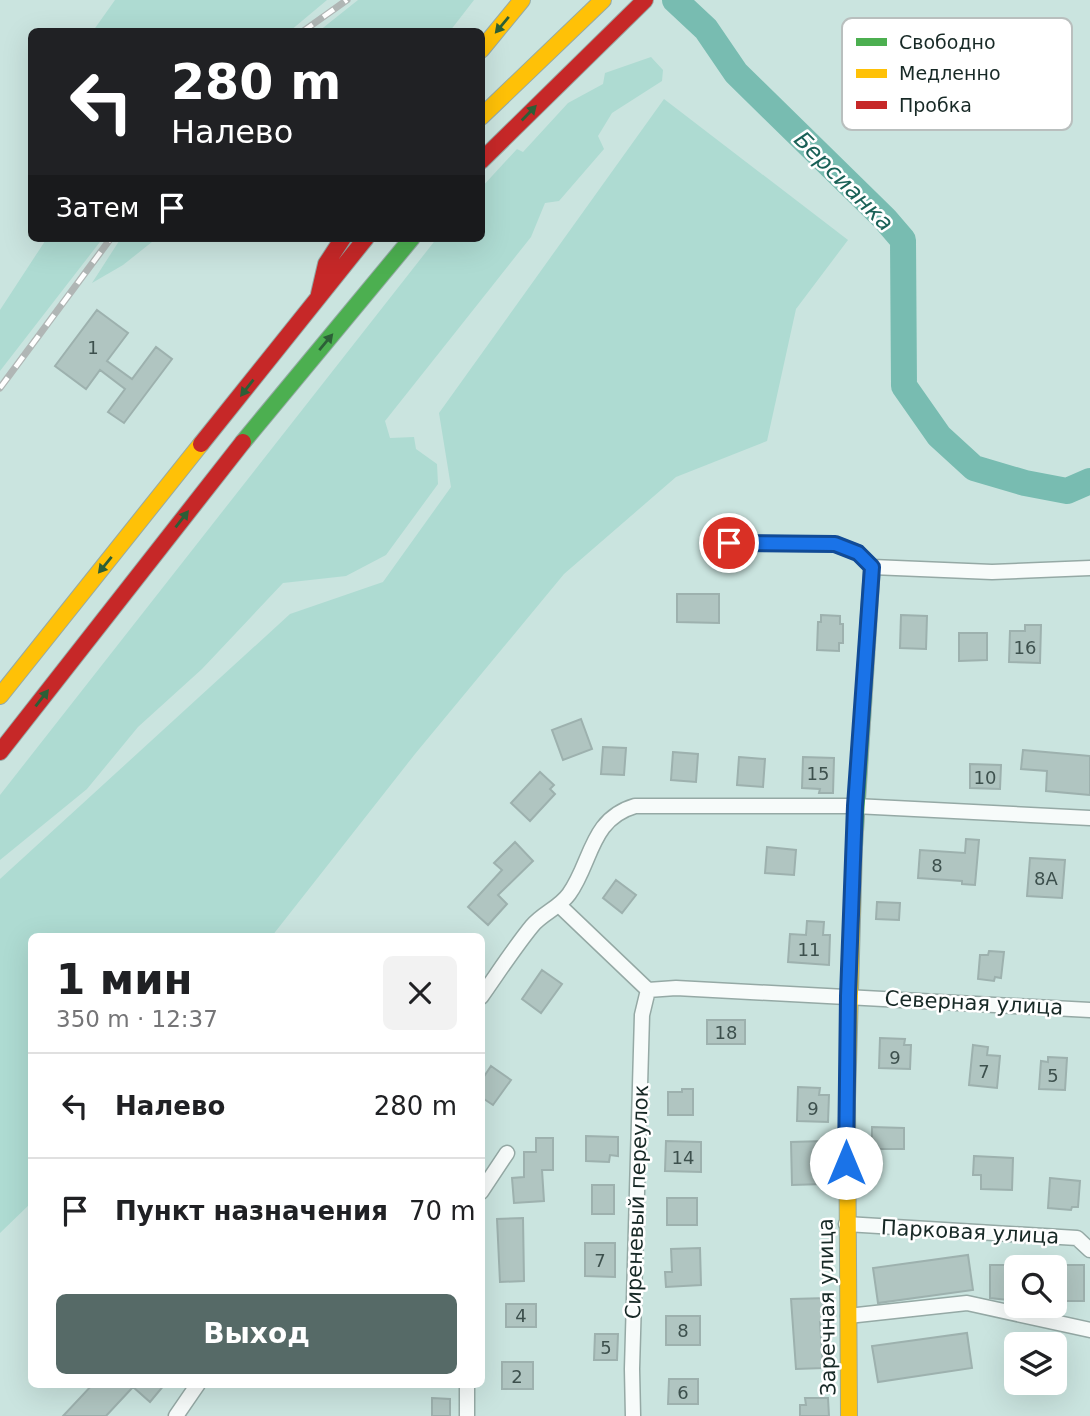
<!DOCTYPE html>
<html lang="ru">
<head>
<meta charset="utf-8">
<style>
  :root { --surface:#fff; --page:#f2f2f2; --text:#202124; --muted:#757577; --line:#e0e0e0; --accent:#566a67 }
  body { margin:0; font-family:"DejaVu Sans",sans-serif; background:var(--page); color:var(--text); height:100vh; display:flex; flex-direction:column; font-size:26px; white-space:nowrap }
  * { box-sizing:border-box; margin:0 }
  p { font-size:23px; color:var(--muted) }
  .icon { flex:none; width:38px; height:38px; fill:none; stroke:currentColor; stroke-width:2; stroke-linecap:round; stroke-linejoin:round }
  .map { position:relative; flex:1; overflow:hidden }
  .drawer { position:absolute; left:28px; top:933px; width:457px; height:455px; display:flex; flex-direction:column; background:var(--surface); border-radius:10px; box-shadow:0 7px 28px #0002 }
  .drawer>* { flex:none }
  .banner { position:absolute; left:28px; top:28px; width:457px; height:214px; border-radius:10px; box-shadow:0 7px 28px #0002; background:#202124; color:#fff; overflow:hidden }
  .tools { position:absolute; left:1004px; top:1255px; display:grid; gap:14px }
  .tools a { display:grid; place-items:center; width:63px; height:63px; border-radius:10px; background:var(--surface); box-shadow:0 7px 28px #0002; font-size:35px }
  .pin { position:absolute; display:grid; place-items:center; width:60px; height:60px; color:#fff; margin:-30px; border:4px solid #fff; border-radius:50%; box-shadow:0 2px 7px #0007 }
  .me { position:absolute; width:77px; margin:-38px; rotate:0deg; stroke-linejoin:round; filter:drop-shadow(0 0 5px #0008) }
  .turn { display:flex; align-items:center; gap:24px; height:147px; padding:0 28px; font-size:32px }
  .turn .icon { width:91px; height:91px; stroke-width:2.5 }
  .turn b { display:block; font-size:49px; line-height:60px }
  .then { display:flex; align-items:center; height:66px; padding:0 28px; background:#0003; gap:14px; font-size:26px }
  .round { display:grid; place-items:center; flex:none; width:74px; height:74px; border-radius:10px; background:var(--page) }
  .headline { display:flex; align-items:center; justify-content:space-between; height:119px; padding:0 28px }
  h1 { font-size:42px; font-weight:600; line-height:52px }
  .action { display:flex; gap:14px; margin-top:auto; padding:14px 28px }
  .action a { flex:1; height:80px; border-radius:10px; background:var(--accent); color:#fff; font-size:28px; font-weight:600; line-height:80px; text-align:center }
  ul { padding:0; list-style:none }
  li { display:flex; align-items:center; gap:21px; height:105px; padding:0 28px; border-top:2px solid var(--line) }
  li div { flex:1 }
  li b { display:block; font-size:26px }
  li em { font-style:normal }
  .map>svg:first-child { display:block }
  .green { fill:#aedbd2 }
  .lines { fill:none; stroke-linecap:round; stroke-linejoin:round }
  .river { stroke:#78bcb1; stroke-width:26 }
  .building { fill:#b0c5c1; stroke:#9db1ae; stroke-width:2 }
  .street-casing { stroke:#95a9a5; stroke-width:17 }
  .fast-casing { stroke:#95a9a5; stroke-width:18 }
  .slow-casing { stroke:#95a9a5; stroke-width:18 }
  .jam-casing { stroke:#95a9a5; stroke-width:18 }
  .street { stroke:#f7fbfa; stroke-width:14 }
  .fast { stroke:#4caf50; stroke-width:16 }
  .slow { stroke:#ffc107; stroke-width:16 }
  .jam { stroke:#c62828; stroke-width:16 }
  .rail-casing { stroke:#b0b6b5; stroke-width:7 }
  .rail { stroke:#fff; stroke-width:4.5; stroke-dasharray:13; stroke-linecap:butt }
  .oneway { fill:#2c5f37 }
  .route-casing { stroke:#114b97; stroke-width:18 }
  .route { stroke:#1a73e8; stroke-width:12 }
  .labels { text-anchor:middle; dominant-baseline:central; stroke-width:5; stroke-linejoin:round; paint-order:stroke }
  .number-label { font-size:18px; fill:#3d504d }
  .street-label { font-size:21px; fill:#172926; stroke:#fff }
  .water-label { font-size:23px; font-style:italic; fill:#1a6157; stroke:#fff }
  .key { fill:#fff; stroke:#b9bfbe; stroke-width:2 }
  .key-label { font-size:19px; fill:#172926 }
</style>
</head>
<body>
<div class="map">
<svg width="1090" height="1416" viewBox="0 0 1090 1416">
  <rect width="100%" height="100%" fill="#cae4df"/>
  <!-- green -->
  <path class="green" d="M115 0H327L290 31H93Z
    M358 0H474L450 31H319Z
    M651 57 663 70 662 81 612 113 598 136 604 149 559 201 545 203 531 237 385 421 390 438 414 437 416 449 437 464 438 484 386 555 346 576 283 583 202 669 138 727 87 789 0 860V795L437 238H481V188L517 149 523 152 568 103 603 84 605 73Z
    M664 99 848 240 796 309 767 441 676 477 564 574 415 754 272 936H32L31 1203 0 1233V879L290 614 383 582 451 487 439 413Z
    M47 238H103L0 371V310Z
    M121 238H157L123 265 92 283Z"/>
  <g class="lines">
    <!-- river -->
    <path class="river" d="M675 0 706 29 736 73 885 219 903 240 904 386 939 436 974 468 1025 483 1067 491 1090 481"/>
  </g>
  <!-- building -->
  <path class="building" d="M97 310 128 333 107 361 132 379 156 347 172 359 124 423 108 412 125 389 100 370 86 389 55 366Z
    M677 594H719V623L677 622Z
    M821 615 840 616V624H843V643H839V651L817 650 818 622H821Z
    M901 615 927 616 926 649 900 648Z
    M1025 625H1041L1040 663 1009 662 1010 631H1025Z
    M959 633H987V660L959 661Z
    M581 719 592 749 563 760 552 730Z
    M603 747 626 748 624 775 601 774Z
    M1023 750 1090 756V795L1046 791 1047 771 1021 769Z
    M673 752 698 754 696 782 671 780Z
    M739 757 765 759 763 787 737 785Z
    M803 757 834 758 833 793H819L820 789 802 788Z
    M970 764 1001 765 1000 789 970 788Z
    M540 772 554 785 550 789 555 794 530 821 511 803Z
    M966 839 979 840 975 885 962 884V881L918 878 920 850 965 853Z
    M515 842 533 861 498 895 507 904 488 925 468 907 502 870 494 863Z
    M767 847 796 850 794 875 765 873Z
    M1030 858 1065 860 1062 898 1027 896Z
    M616 880 636 895 622 913 603 898Z
    M877 902 900 903 899 920 876 919Z
    M807 921 824 922 823 935H830L829 965 788 962 790 934 806 935Z
    M989 951 1004 952 1001 978 995 977 994 981 978 979 980 955H988Z
    M542 970 562 984 541 1013 522 999Z
    M707 1020H745V1044H707Z
    M880 1038 905 1039 904 1045H911L910 1069 879 1068Z
    M973 1045 988 1047 987 1055 1000 1056 997 1088 969 1085Z
    M1048 1057 1067 1058 1065 1090 1039 1089 1041 1061 1048 1062Z
    M491 1066 511 1080 493 1105 481 1097V1081Z
    M798 1087 820 1088 819 1095H829L828 1122 797 1121Z
    M682 1089H693V1115H668V1092H682Z
    M872 1127 904 1128V1149H872Z
    M586 1136 618 1137V1156L610 1155 609 1162 586 1161Z
    M536 1138H553V1170H542L544 1201 514 1203 512 1178 524 1177V1152H536Z
    M666 1141 701 1142V1172L665 1171Z
    M824 1141 825 1157H834V1174L823 1175V1184L792 1185 791 1142Z
    M974 1156 1013 1158 1012 1190 981 1189V1175H973Z
    M1050 1178 1080 1181 1078 1207H1072L1071 1210 1048 1208Z
    M592 1185H614V1214H592Z
    M667 1198H697V1225H667Z
    M523 1218 524 1281 500 1282 497 1219Z
    M585 1243H615V1277L585 1276Z
    M700 1248 701 1285 666 1287 665 1272H672L671 1249Z
    M968 1255 973 1290 878 1303 873 1268Z
    M990 1265H1017V1301L990 1298Z
    M1055 1265H1084V1301H1055Z
    M828 1298V1322H820L823 1368 796 1369 791 1299Z
    M506 1304H536V1327H506Z
    M666 1316H700V1345H666Z
    M967 1333 972 1368 878 1382 872 1346Z
    M595 1334H618L617 1360H594Z
    M502 1362H533V1389H502Z
    M669 1379H698V1404H668Z
    M93 1384H165L150 1402 133 1387 106 1416H63Z
    M432 1398 450 1399V1416H432Z
    M805 1398H828L829 1416H800V1405H806Z"/>
  <g class="lines">
    <!-- street casing -->
    <g class="street-casing">
      <path id="street" d="M729 543 835 544 858 553 872 567 992 572 1090 568
        M560 906 648 990
        M648 990 676 988 1090 1010
        M481 997C498 973 514 948 532 926 543 913 559 908 569 894 592 862 590 819 635 806H855L1090 818
        M481 1192 507 1153
        M846 1224 1077 1238 1090 1250
        M848 1316 967 1303 1090 1330
        M176 1416 198 1384
        M467 1416V1384
        M633 1416 632 1369 642 1015 648 990"/>
    </g>
    <!-- fast casing -->
    <g class="fast-casing">
      <path id="fast" d="M243 442 412 238
        M854 847 872 567"/>
    </g>
    <!-- slow casing -->
    <g class="slow-casing">
      <path id="slow" d="M481 50 522 0
        M481 117 603 0
        M0 696 201 444
        M849 1416 847 1101 854 847"/>
    </g>
    <!-- jam casing -->
    <g class="jam-casing">
      <path id="jam" d="M481 161 645 0
        M319 294 326 264 343 238
        M201 444 366 238
        M0 752 243 442"/>
    </g>
    <!-- street -->
    <use href="#street" class="street"/>
    <!-- fast -->
    <use href="#fast" class="fast"/>
    <!-- slow -->
    <use href="#slow" class="slow"/>
    <!-- jam -->
    <use href="#jam" class="jam"/>
    <!-- rail casing -->
    <g class="rail-casing">
      <path id="rail" d="M302 32 347 0
        M0 388 111 238"/>
    </g>
    <!-- rail -->
    <use href="#rail" class="rail"/>
  </g>
  <!-- one-way arrows -->
  <defs><path id="oneway-solid" d="M-6-.8H1V-3.2L6.5 0L1 3.2V.8H-6Z" transform="scale(1.75)"/></defs>
  <g class="oneway">
    <use href="#oneway-solid" transform="translate(502 25) rotate(130)"/>
    <use href="#oneway-solid" transform="translate(529 113) rotate(-46)"/>
    <use href="#oneway-solid" transform="translate(326 342) rotate(-50)"/>
    <use href="#oneway-solid" transform="translate(247 388) rotate(128)"/>
    <use href="#oneway-solid" transform="translate(182 519) rotate(-52)"/>
    <use href="#oneway-solid" transform="translate(105 565) rotate(129)"/>
    <use href="#oneway-solid" transform="translate(42 698) rotate(-52)"/>
  </g>
  <g class="lines">
    <!-- route casing -->
    <g class="route-casing">
      <path id="route" d="M729 543 835 544 858 553 872 567 855 806 848 996 846 1163"/>
    </g>
    <!-- route -->
    <use href="#route" class="route"/>
  </g>
  <g class="labels">
    <!-- number labels -->
    <g class="number-label">
      <text x="93" y="347">1</text>
      <text x="1025" y="647">16</text>
      <text x="818" y="773">15</text>
      <text x="985" y="777">10</text>
      <text x="937" y="865">8</text>
      <text x="1046" y="878">8А</text>
      <text x="809" y="949">11</text>
      <text x="726" y="1032">18</text>
      <text x="895" y="1057">9</text>
      <text x="984" y="1071">7</text>
      <text x="1053" y="1075">5</text>
      <text x="813" y="1108">9</text>
      <text x="683" y="1157">14</text>
      <text x="600" y="1260">7</text>
      <text x="521" y="1315">4</text>
      <text x="683" y="1330">8</text>
      <text x="606" y="1347">5</text>
      <text x="517" y="1376">2</text>
      <text x="683" y="1392">6</text>
    </g>
    <!-- street labels -->
    <g class="street-label">
      <text transform="translate(974 1003) rotate(3)">Северная улица</text>
      <text transform="translate(637 1202) rotate(-88)">Сиреневый переулок</text>
      <text transform="translate(970 1232) rotate(3)">Парковая улица</text>
      <text transform="translate(827 1307) rotate(-91)">Заречная улица</text>
    </g>
    <!-- water labels -->
    <g class="water-label">
      <text transform="translate(844 181) rotate(45)">Берсианка</text>
    </g>
  </g>
  <!-- legend -->
  <rect x="842" y="18" width="230" height="112" rx="10" class="key"/>
  <rect x="856" y="38" width="31" height="8" fill="#4caf50"/>
  <rect x="856" y="69" width="31" height="9" fill="#ffc107"/>
  <rect x="856" y="101" width="31" height="8" fill="#c62828"/>
  <g class="key-label">
    <text x="899" y="49">Свободно</text>
    <text x="899" y="80">Медленно</text>
    <text x="899" y="112">Пробка</text>
  </g>
</svg>
<div class="tools">
<a><svg class="icon" aria-label="search" viewBox="0 0 24 24"><circle cx="10" cy="10" r="6"/><path d="M15 15l6 6"/></svg></a>
<a><svg class="icon" aria-label="layers" viewBox="0 0 24 24"><path d="M12 4l9 5-9 5-9-5zM3 14l9 5 9-5"/></svg></a>
</div>
<div class="pin" style="left:729px;top:543px;background:#d93025"><svg class="icon" aria-label="arrive" viewBox="0 0 24 24"><path d="M6 21V4h12l-3 4 3 4H6"/></svg></div>
<svg class="me" style="left:846px;top:1163px" viewBox="-20 -20 40 40"><circle r="19" fill="#fff"/><path d="M0-13L10 11 0 6-10 11z" fill="#1a73e8"/></svg>
<div class="banner">
<div class="turn"><svg class="icon" aria-label="left" viewBox="0 0 24 24"><path d="M17 20v-9H6M10 6l-5 5 5 5"/></svg><div><b>280 m</b>Налево</div></div>
<div class="then">Затем<svg class="icon" aria-label="arrive" viewBox="0 0 24 24"><path d="M6 21V4h12l-3 4 3 4H6"/></svg></div>
</div>
<section class="drawer">
<div class="headline"><div><h1>1 мин</h1><p>350 m · 12:37</p></div><a class="round"><svg class="icon" aria-label="close" viewBox="0 0 24 24"><path d="M6 6l12 12M18 6L6 18"/></svg></a></div>
<ul>
<li><svg class="icon" aria-label="left" viewBox="0 0 24 24"><path d="M17 20v-9H6M10 6l-5 5 5 5"/></svg><div><b>Налево</b></div><em>280 m</em></li>
<li><svg class="icon" aria-label="arrive" viewBox="0 0 24 24"><path d="M6 21V4h12l-3 4 3 4H6"/></svg><div><b>Пункт назначения</b></div><em>70 m</em></li>
</ul>
<div class="action"><a>Выход</a></div>
</section>
</div>
</body>
</html>
